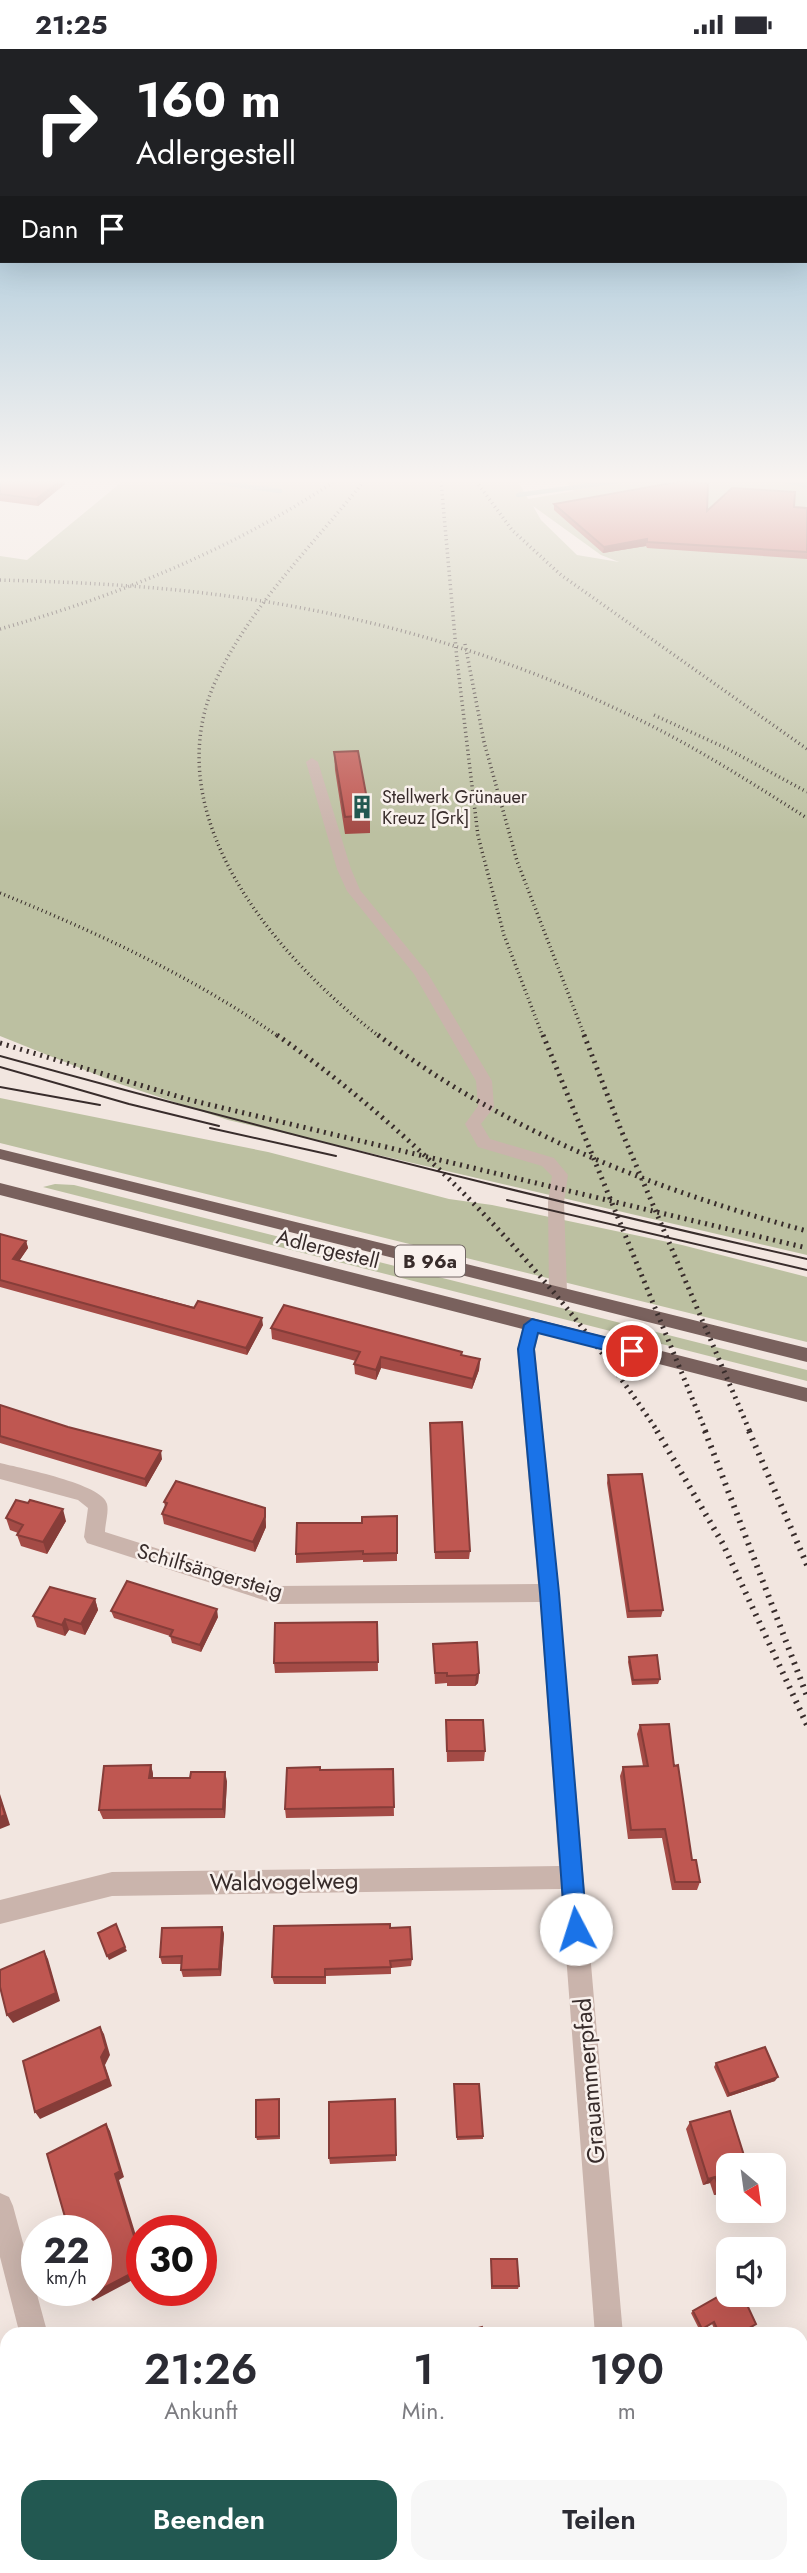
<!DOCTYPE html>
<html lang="de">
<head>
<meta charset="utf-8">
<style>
  :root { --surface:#fff; --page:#f7f7f7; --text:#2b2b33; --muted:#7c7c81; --accent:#225851 }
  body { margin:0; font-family:Jost,sans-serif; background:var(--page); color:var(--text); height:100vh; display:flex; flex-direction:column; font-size:26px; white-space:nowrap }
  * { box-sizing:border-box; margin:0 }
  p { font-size:23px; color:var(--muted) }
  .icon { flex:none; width:38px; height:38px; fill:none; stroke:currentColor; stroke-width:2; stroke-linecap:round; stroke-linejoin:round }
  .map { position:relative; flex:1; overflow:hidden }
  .drawer { position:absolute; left:0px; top:2278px; width:808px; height:247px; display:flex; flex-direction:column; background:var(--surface); border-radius:21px 21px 0 0; box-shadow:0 7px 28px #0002 }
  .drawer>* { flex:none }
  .top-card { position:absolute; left:0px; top:0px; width:808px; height:214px; box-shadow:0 7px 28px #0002; background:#202124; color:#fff; overflow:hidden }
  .needle { width:46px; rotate:151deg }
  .tools { position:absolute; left:716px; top:2104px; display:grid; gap:14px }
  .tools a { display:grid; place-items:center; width:70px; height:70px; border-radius:14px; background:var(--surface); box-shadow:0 7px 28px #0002; font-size:35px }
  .speed { position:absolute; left:21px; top:2166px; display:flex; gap:14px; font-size:35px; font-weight:700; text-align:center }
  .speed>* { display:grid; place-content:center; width:91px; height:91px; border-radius:50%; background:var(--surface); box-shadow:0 7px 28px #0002; line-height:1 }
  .speed small { font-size:18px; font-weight:400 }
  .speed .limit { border:10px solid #d22; background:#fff; color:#111 }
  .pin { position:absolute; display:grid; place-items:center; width:60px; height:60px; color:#fff; margin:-30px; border:4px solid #fff; border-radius:50%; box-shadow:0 2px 7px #0007 }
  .me { position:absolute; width:77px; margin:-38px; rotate:355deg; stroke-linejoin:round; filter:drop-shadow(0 0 5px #0008) }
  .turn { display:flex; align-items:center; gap:24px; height:147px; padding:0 21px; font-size:32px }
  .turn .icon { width:91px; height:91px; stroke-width:2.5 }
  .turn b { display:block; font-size:49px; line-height:60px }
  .then { display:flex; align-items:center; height:66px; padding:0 21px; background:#0003; gap:14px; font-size:26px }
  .eta { display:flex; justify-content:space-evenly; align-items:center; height:119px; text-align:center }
  .eta b { font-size:42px; font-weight:600; line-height:49px }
  .cta { display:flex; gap:14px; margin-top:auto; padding:14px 21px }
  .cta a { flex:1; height:80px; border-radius:21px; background:var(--accent); color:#fff; font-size:28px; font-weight:600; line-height:80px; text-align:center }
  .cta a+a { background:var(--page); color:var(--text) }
  .status { display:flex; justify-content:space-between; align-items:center; height:49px; padding:0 35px; background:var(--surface); direction:ltr }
  .status svg { height:19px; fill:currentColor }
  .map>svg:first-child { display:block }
  .green { fill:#bcc0a1; fill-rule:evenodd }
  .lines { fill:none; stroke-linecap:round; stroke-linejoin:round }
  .stream { stroke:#81ada7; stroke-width:4.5 }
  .minor { fill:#cab4ac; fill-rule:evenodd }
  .major { fill:#79615d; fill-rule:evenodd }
  .tram { stroke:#382c2b; stroke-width:2 }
  .rail-far2 { stroke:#382c2b; stroke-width:3.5; stroke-dasharray:1 3.5; stroke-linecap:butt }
  .rail-far1 { stroke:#382c2b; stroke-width:5; stroke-dasharray:2 5; stroke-linecap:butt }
  .rail { stroke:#382c2b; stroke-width:6; stroke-dasharray:2 6; stroke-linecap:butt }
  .wall { fill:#a44b46 }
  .shaded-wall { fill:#863d39 }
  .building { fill:#bf5751; stroke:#863d39; stroke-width:2 }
  .route { fill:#1a73e8; stroke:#114b97; stroke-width:2 }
  .labels { text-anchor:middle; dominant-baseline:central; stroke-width:5; stroke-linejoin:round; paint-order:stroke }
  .far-poi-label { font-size:18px; fill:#382c2b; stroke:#f9f1ed; text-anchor:start }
  .shield { fill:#f9f1ed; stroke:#726765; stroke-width:2 }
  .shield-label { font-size:19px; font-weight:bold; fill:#382c2b }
  .street-label { font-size:21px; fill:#382c2b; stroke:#f9f1ed }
  .near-street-label { font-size:24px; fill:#382c2b; stroke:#f9f1ed }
</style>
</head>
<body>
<div class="status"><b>21:25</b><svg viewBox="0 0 49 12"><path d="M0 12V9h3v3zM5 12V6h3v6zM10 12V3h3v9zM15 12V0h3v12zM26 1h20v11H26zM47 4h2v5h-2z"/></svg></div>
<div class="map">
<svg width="807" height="2524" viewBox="0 0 807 2524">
  <rect width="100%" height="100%" fill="#f2e6e0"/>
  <!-- green -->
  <path class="green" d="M123 432H518L528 450 574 442 565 432H807V1206L228 1071 120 1035 0 987V507L27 511ZM533 457 601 506 619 513 577 506 541 471Z
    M0 1049 268 1103 449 1150 492 1156 682 1196 807 1228V1293L0 1094Z
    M55 1135 74 1136 807 1321V1332L43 1138Z"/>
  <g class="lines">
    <!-- stream -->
    <path class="stream" d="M208 432 280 442
      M785 432 807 437
      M518 446 620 432"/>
    <!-- minor -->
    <path class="minor" d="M312 709 318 713 351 820 360 841 427 923 492 1032 494 1058 481 1075 490 1090 554 1109 568 1126 564 1153 567 1243 564 1248H552L549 1243 548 1153 552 1127 542 1117 478 1098 465 1075 478 1057 476 1032 414 925 347 842 337 820 306 713Z
      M532 1269 538 1271 541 1276 535 1300 559 1544 623 2286H595L561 1840 112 1847 0 1875V1851L112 1823 559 1817 540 1553 276 1555 87 1494 84 1488 88 1459 78 1451 0 1430V1414C20 1419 103 1435 107 1455 109 1463 105 1475 105 1483L276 1537 538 1535 517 1300 526 1271Z
      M0 2144 9 2148 13 2157 48 2286H20L0 2208Z
      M81 2518H111L112 2524H82Z
      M436 2518H473L471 2524H434Z"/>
    <!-- major -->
    <path class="major" d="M0 1100 807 1299V1313L0 1110Z
      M0 1134 807 1339V1353L0 1146Z"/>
    <!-- tram -->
    <path class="tram" d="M0 1007C268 1081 536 1149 807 1210
      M0 1018 129 1055 219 1077
      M0 1038 100 1056
      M210 1079 336 1107
      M507 1151 807 1221"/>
    <!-- rail-far2 -->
    <path class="rail-far2" d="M364 432C313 496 251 556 216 631 153 768 279 911 380 988
      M441 432 457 611 478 787 504 886 543 988
      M476 432 512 481 561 526 807 700
      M0 531C71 533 141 536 212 545 352 562 496 602 623 663 688 693 747 731 807 769
      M0 580C120 546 231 501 335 432
      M465 595 484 693 517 812 585 988
      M654 666 726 699 807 743
      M0 844C98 884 192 927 279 988"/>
    <!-- rail-far1 -->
    <path class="rail-far1" d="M277 986C427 1092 556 1230 658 1383
      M378 986C506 1083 653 1140 807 1182
      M543 986 706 1383
      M584 986 621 1081 750 1383
      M0 994 190 1051 807 1199"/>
    <!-- rail -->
    <path class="rail" d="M657 1382 723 1495 807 1676
      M705 1382 807 1647
      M749 1382 807 1516"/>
  </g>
  <!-- wall -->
  <path class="wall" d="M0 432 65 435 38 457 0 452Z
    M554 455 707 462 794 458 807 459V510L647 499 646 497 603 504 554 461Z
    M334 703 370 766V784L345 785 335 721Z
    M0 1185 26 1192 28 1199 19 1212 263 1276 247 1306 0 1238Z
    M271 1279 462 1306 480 1310 479 1321 472 1340 381 1319 376 1331 355 1325 354 1315 356 1312 272 1290Z
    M0 1356 162 1410 146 1438 0 1394Z
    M430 1382 470 1502 469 1510H435Z
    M608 1426 663 1561 661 1568 627 1569 607 1434Z
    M164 1453 265 1459 266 1478 255 1503 164 1475 162 1465 165 1457Z
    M397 1467V1512L363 1513V1511L296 1514V1505Z
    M6 1469 66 1472 47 1505 21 1497 17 1486 18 1484 10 1481Z
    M95 1550 98 1561 85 1586 69 1581 65 1587 37 1578 33 1567Z
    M111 1562 218 1568 201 1603 172 1594 170 1587 114 1569Z
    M377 1573 378 1622 275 1624 274 1614Z
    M433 1595 479 1624 478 1634 475 1637H447V1634L435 1635Z
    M629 1608 660 1630 658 1635 632 1636 628 1613Z
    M446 1671 485 1702 484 1712 447 1713Z
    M640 1676 674 1717 692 1811 700 1833 697 1841H672L662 1789 628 1790 620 1727 623 1718 643 1717 637 1685Z
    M151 1716 153 1725V1729L227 1732 225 1769 103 1770 99 1761Z
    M393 1720 394 1767 286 1769 285 1760 320 1721Z
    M222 1878 224 1885 221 1927 183 1928 181 1921V1915H162L160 1908Z
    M390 1879 412 1910 411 1917 391 1919V1925L326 1927V1935H274L272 1928Z
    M716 2014 775 2032 727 2048 714 2018Z
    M454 2035 483 2087V2090L457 2091Z
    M395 2050 396 2112 330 2115 329 2109Z
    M279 2054 280 2090 257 2091 256 2088Z
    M690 2073 728 2143 714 2146 710 2134 703 2136 686 2080Z
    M491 2210 519 2237 518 2240H491Z
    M693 2262 754 2277 739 2286H717L712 2275 700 2282 691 2264Z"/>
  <!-- shaded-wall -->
  <path class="shaded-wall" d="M60 432H65V435L38 457 36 450Z
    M647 490 646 497 603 504 604 498Z
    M26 1192 28 1199 15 1218 13 1210Z
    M262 1269 263 1276 247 1306 246 1299Z
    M381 1308V1319L376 1331V1321Z
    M480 1310 479 1321 472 1340 473 1330Z
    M161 1402 162 1410 146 1438 145 1430Z
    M265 1459 266 1478 255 1503 253 1493Z
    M63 1460 66 1472 47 1505 43 1493Z
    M95 1550 98 1561 85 1586 81 1575Z
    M217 1560 218 1568 201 1603 200 1596Z
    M65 1570 69 1581 65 1587 62 1576Z
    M479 1624 478 1634 475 1637 476 1626Z
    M151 1716 153 1725 152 1738 149 1729Z
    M225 1723 227 1732 225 1769 223 1760Z
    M0 1745 10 1776 0 1780Z
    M222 1878 224 1885 221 1927 219 1920Z
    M125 1898 127 1902 109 1911 107 1907Z
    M44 1902 48 1910 60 1952 13 1974 7 1966Z
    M100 1978 104 1985 110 2006 105 2016 112 2037 40 2070 35 2063Z
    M778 2028 775 2032 727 2048 729 2045Z
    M106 2075 110 2082 124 2128 119 2131 142 2206V2213L115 2125Z
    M715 2128 710 2134 703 2136 708 2130Z
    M728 2138V2143L714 2146 719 2140Z
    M142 2219V2226L93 2252 88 2247Z"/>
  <!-- building -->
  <path class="building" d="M0 432H60L36 450 0 445Z
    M683 432 708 434 707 462 732 439 795 443 794 458 807 459V503L647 493V490L604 498 554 455Z
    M358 702 370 766 345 768 334 703Z
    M0 1185 26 1192 13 1210 194 1259 198 1252 262 1269 246 1299 0 1231Z
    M284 1256 462 1303 461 1306 480 1310 473 1330 381 1308 376 1321 354 1315 360 1303 271 1279Z
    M0 1356 68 1378 161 1402 145 1430 0 1387Z
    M462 1373 470 1502 435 1503 430 1374Z
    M642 1425 663 1561 629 1562 608 1426Z
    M176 1432 265 1459V1468L253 1493 162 1465 167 1454 164 1453Z
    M16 1451 28 1454 30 1451 63 1460 43 1493 17 1486 23 1476 6 1469Z
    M397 1467V1504L363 1505V1502L296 1505 297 1474H362V1468Z
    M127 1532 217 1560 200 1596 170 1587 173 1581 111 1562Z
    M50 1538 95 1550 81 1575 65 1570 62 1576 33 1567Z
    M377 1573 378 1613 274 1614 275 1574Z
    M477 1593 479 1624 476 1626 447 1627V1624H435L433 1595Z
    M657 1606 660 1630 633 1631 629 1608Z
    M446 1671H483L485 1702H447Z
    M669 1675 674 1717 678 1716 692 1811H696L700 1833H675L665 1780 631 1781 623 1718 648 1717 640 1676Z
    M151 1716 149 1729H190L191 1723H225L223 1760 99 1761 104 1717Z
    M320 1718V1721L393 1720 394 1758 285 1760 287 1719Z
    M0 1750 5 1766 0 1768Z
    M116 1875 125 1898 107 1907 98 1884Z
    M390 1875V1879L410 1878 412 1910 390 1912 391 1918 325 1920V1928H272L274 1877Z
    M222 1878 219 1920 181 1921 182 1907 160 1908 162 1879Z
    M44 1902 56 1944 7 1966 0 1938V1921Z
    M100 1978 106 1999 101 2008 108 2030 35 2063 23 2012Z
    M765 1998 778 2028 729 2045 716 2014Z
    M454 2035H479L483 2087 457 2088Z
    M279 2050V2087L256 2088V2051Z
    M395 2050 396 2106 329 2109V2053Z
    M730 2062 747 2116H728V2138L719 2140 715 2128 708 2130 690 2073Z
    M106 2075 120 2122 115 2125 142 2213V2219L88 2247 86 2242H96V2182H69L47 2105Z
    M491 2210H517L519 2237H492Z
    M728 2242V2245H742L756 2275 737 2286H720L714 2273 702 2280 693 2262Z
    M482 2278 484 2286H452Z
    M164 2518H230L232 2524H165Z"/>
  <!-- sky -->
  <linearGradient id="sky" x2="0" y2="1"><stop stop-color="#7fb1ce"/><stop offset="0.55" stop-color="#f9f4f1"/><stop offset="1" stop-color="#f9f4f1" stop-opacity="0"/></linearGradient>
  <rect width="807" height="785" fill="url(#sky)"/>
  <!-- route -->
  <path class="route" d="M532 1270 632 1295 640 1302 632 1308 538 1284 534 1300 559 1544 587 1880 584 1887 576 1891 569 1887 565 1880 540 1544 518 1300 524 1276Z"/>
  <!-- icons -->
  <defs>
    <g id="building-bare" transform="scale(1.89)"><path d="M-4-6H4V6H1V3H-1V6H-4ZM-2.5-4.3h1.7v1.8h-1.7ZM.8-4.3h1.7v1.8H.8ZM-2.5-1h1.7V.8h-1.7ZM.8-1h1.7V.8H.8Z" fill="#225851" stroke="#f9f1ed" stroke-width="2.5" paint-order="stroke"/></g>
  </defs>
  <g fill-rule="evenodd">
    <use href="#building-bare" x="362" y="758"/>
  </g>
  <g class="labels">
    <!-- far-poi labels -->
    <g class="far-poi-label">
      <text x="382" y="748">Stellwerk Grünauer<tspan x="382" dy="21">Kreuz [Grk]</tspan></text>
    </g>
    <!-- shield labels -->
    <rect class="shield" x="395" y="1196.5" width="70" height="31" rx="5"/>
    <g class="shield-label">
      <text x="430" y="1212">B 96a</text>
    </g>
    <!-- street labels -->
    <g class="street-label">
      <text transform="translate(328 1200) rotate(14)">Adlergestell</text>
      <text transform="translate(210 1522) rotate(16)">Schilfsängersteig</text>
    </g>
    <!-- near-street labels -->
    <g class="near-street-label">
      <text transform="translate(284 1832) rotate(-1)">Waldvogelweg</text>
      <text transform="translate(589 2032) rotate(-95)">Grauammerpfad</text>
    </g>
  </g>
</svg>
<div class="tools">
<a><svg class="needle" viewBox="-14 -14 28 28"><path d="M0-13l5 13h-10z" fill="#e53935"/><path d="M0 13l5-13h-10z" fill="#7c7c81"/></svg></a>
<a><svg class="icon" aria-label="sound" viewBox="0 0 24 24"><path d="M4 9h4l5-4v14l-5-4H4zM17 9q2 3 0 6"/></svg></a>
</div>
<div class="speed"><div>22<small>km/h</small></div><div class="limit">30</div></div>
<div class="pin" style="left:632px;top:1302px;background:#d93025"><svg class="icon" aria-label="arrive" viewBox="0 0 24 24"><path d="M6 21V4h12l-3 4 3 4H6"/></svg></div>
<svg class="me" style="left:576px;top:1880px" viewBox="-20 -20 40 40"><circle r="19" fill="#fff"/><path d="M0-13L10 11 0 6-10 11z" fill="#1a73e8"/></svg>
<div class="top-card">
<div class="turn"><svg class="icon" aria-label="right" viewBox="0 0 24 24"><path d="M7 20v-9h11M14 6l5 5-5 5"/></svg><div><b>160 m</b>Adlergestell</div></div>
<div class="then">Dann<svg class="icon" aria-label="arrive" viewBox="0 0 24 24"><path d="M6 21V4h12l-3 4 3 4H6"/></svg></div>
</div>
<section class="drawer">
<div class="eta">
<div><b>21:26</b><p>Ankunft</p></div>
<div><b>1</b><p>Min.</p></div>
<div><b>190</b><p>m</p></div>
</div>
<div class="cta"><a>Beenden</a><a>Teilen</a></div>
</section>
</div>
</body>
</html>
